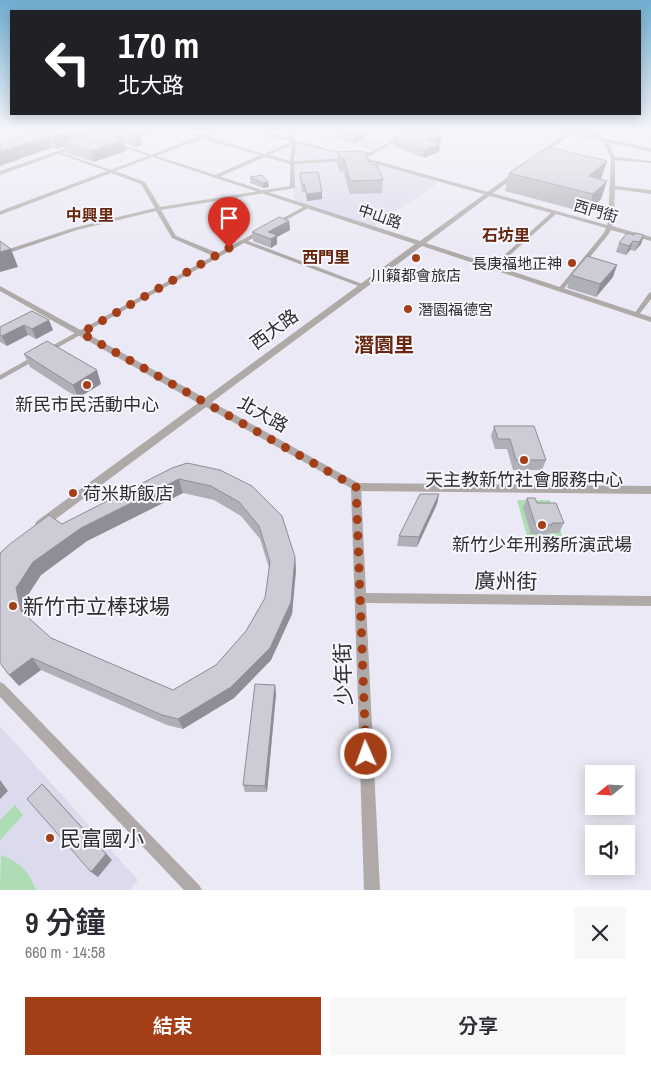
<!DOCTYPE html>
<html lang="zh-TW">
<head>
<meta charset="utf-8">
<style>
  :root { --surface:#fff; --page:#f7f7f7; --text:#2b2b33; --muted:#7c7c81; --accent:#a43e17 }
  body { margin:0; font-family:"Archivo Narrow","Noto Sans TC",sans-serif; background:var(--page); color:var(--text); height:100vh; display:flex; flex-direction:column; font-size:19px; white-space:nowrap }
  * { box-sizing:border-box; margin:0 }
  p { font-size:16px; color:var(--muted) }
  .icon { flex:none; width:28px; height:28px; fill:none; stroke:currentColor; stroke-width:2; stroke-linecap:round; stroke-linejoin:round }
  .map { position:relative; height:890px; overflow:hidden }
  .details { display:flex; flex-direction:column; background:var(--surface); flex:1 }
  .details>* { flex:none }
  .top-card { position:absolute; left:10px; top:10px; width:631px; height:105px; border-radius:0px; box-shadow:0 2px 12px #0003; background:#202124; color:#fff; overflow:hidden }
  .needle { width:32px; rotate:252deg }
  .fabs { position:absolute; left:585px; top:765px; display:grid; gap:10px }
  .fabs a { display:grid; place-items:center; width:50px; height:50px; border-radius:0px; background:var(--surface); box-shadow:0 2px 12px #0003; font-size:25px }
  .pin { position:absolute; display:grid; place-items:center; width:42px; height:42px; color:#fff; margin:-51px -21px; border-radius:50% 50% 50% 0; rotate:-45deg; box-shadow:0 0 5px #0007 }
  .pin .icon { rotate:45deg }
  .me { position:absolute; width:55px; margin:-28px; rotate:358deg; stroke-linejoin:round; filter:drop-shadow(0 0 4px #0008) }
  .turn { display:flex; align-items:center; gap:18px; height:105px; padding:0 25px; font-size:22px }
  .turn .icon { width:65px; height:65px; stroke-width:2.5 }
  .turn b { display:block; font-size:35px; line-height:42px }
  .round { display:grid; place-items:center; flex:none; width:52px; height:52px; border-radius:0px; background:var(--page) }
  .overview { display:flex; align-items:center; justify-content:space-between; height:85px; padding:0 25px }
  h1 { font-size:30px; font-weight:600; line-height:38px }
  .cta { display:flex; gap:10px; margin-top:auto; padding:10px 25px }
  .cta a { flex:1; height:58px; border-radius:0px; background:var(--accent); color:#fff; font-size:20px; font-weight:600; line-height:58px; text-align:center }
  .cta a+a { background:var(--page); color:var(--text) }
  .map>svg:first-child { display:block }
  .built { fill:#dbdbed }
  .green { fill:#aedcb4 }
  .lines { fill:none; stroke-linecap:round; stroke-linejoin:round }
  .minor { fill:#afa9a8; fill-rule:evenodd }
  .tertiary { fill:#afa9a8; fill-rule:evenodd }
  .wall { fill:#afafb8; fill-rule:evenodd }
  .shaded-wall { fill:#8f8e96 }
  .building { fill:#cccbd6; stroke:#8f8e96; fill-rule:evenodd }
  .route { stroke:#a43e17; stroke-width:9; stroke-dasharray:0 16.2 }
  .poi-dot { fill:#a43e17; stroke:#f7f7fe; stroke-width:2 }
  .labels { text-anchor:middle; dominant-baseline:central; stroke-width:4; stroke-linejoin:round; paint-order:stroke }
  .far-street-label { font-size:15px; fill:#2e2e32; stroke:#f7f7fe }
  .far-poi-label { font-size:15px; fill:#2e2e32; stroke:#f7f7fe; text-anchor:end }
  .far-quarter-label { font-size:16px; font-weight:bold; fill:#68270f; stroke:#f7f7fe }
  .street-label { font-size:18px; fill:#2e2e32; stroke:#f7f7fe }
  .poi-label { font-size:18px; fill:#2e2e32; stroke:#f7f7fe }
  .quarter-label { font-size:20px; font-weight:bold; fill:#68270f; stroke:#f7f7fe }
  .near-street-label { font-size:21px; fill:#2e2e32; stroke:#f7f7fe }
  .near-poi-label { font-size:21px; fill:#2e2e32; stroke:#f7f7fe; text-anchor:start }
</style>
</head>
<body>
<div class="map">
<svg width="651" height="890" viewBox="0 0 651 890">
  <rect width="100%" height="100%" fill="#eae9f5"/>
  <!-- built -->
  <path class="built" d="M314 129H373L360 136 385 142 372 150 313 134 320 131Z
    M302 145 346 157 347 158 301 161 297 159V146Z
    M361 159 433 180 438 183 374 226 365 225 294 202 292 163Z
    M0 726 138 880 130 890H0Z"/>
  <!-- green -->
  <path class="green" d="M517 500H550L565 544H529Z
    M15 805 23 815 0 840V820Z
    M1 855C18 861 30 872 36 890H0Z"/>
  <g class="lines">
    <!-- minor -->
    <path class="minor" d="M8 129H15L0 134V132Z
      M171 129C181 129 194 136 202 135 210 134 216 129 225 129L206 137 264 154 291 142 247 129H254L290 138 284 129H288L295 140 349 155 347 156 296 143 294 161 361 157 415 129H420L366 158 607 225 608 222 611 158 602 141 584 130 570 134 566 129H570L571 131C583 128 596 130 605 139 609 143 612 151 615 157L651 161V163L615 160V186L651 190V194L615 189 614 222 612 226 651 237V241L611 230 608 235 562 291H558V289L603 234 606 228 556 214 493 270 490 268 491 267 551 213 362 160 294 164 295 188 161 210 176 236 218 253 262 229 265 231 264 232 248 241 365 285V287H361L244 243 0 380V375L213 256 172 238 156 211 77 230 0 256V252L73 228 155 208 141 184 111 173 0 215V211L107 171 57 153V151L111 170 197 137ZM202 139 260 155 213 176V178H217L265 157 290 164V186L160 207 145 182 115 171ZM292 145 290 161 269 155Z
      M307 205 312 206 275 226 270 225Z
      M651 292V299L638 316H634V314L649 293Z
      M356 483 359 484 361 487 366 593 651 596V606L366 603 380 890H364L351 487 353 484Z
      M0 682 4 684 199 885 202 890H184L0 697Z"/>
    <!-- tertiary -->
    <path class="tertiary" d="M550 129 569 131 572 129H577L574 132 651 148V152L571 134 541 156H537V154L566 133Z
      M110 141 420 241 516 171H520V173L426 243 651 317V322L422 246 212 402 358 483 651 486V494L356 491 206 407 45 527 41 529 37 527 35 524 37 521 198 403 0 291V286L205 398 415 244 110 143Z
      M78 144 83 145 0 175V171Z"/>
  </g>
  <!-- wall -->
  <path class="wall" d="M41 129H160L141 137 142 145 137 147 124 143 126 151 94 162 68 153 66 146 57 149 51 148ZM108 132 109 135 103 133Z
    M336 130H366L365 137 355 143 336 138Z
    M394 138 441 143 438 144 439 152 424 158 393 146Z
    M337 152 368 159 371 165 383 180 382 193 350 194 343 171 340 172 337 164Z
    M607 161 600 179 607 181 601 199 587 213 505 191 509 173Z
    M300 173 322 192V199L307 201 305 192H302Z
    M250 177 268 182 269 187 263 188 250 183Z
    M289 221 290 230 277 237V244L271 248 253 241 252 232Z
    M634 235H644L641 244 635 251 630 250 626 255 616 252 619 243Z
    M571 275 613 277 596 297 567 288Z
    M32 311 53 330 36 339 28 335 7 346 0 342V327Z
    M24 354 101 384 78 398 30 367Z
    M494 426 546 460 542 470H513L507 449H495L491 436Z
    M172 468 220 470 295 557 296 570 292 614 271 660 234 698 183 729 167 725 41 670 19 686 0 553 62 524ZM183 493 214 500 241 516 260 539 269 568 265 598 246 631 216 665 173 690 51 638 28 617 24 601 41 575 87 541Z
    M439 494 437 504 417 547 397 546 399 536Z
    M527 498 537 503 564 523 559 533H549L548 535 531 534 523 508Z
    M275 685 276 694 267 792H245L243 785Z"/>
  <!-- shaded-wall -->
  <path class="shaded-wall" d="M78 129H108V132L72 144 65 142 66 146 57 149 53 137Z
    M130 129H160L141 137 142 145 137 147 134 135Z
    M366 130 365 137 355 143V135Z
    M442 135 441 143 425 147 426 139Z
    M48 136 51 148 0 166V152Z
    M123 140 126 151 94 162 91 151Z
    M440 144 439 152 424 158V150Z
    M607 161 601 179 585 193 589 176Z
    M607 181 601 199 587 213 593 194Z
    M268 182 269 187 263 188V183Z
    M322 192V199L307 201V194Z
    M289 221 290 230 277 237V244L271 248V239L268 232Z
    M644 235 641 244 635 251 639 242Z
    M633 241 630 250 626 255 629 246Z
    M11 249 18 267 0 272V252Z
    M617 265 613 277 596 297 600 284Z
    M49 320 53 330 36 339 32 329Z
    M24 325 28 335 7 346 2 336Z
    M97 370 101 384 78 398 73 385Z
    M179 479 183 493 87 541 41 575 24 601 29 623 21 611 16 588 33 562 81 528Z
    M439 494 437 504 417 547 419 537Z
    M295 557 296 570 292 614 271 660 234 698 183 729 178 719 231 687Z
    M32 658 41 670 19 686 9 675Z
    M275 685 276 694 267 792 265 786Z
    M0 780 8 791 0 799Z
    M42 784 49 791 112 860 98 877 91 872Z"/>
  <!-- building -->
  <path class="building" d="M41 129H78L53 137 48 136 0 152V143Z
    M116 129H131L140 133 134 135Z
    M339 129H362L366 130 355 135 336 130Z
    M411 129H427L442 135 426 139 440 144 424 150 394 138Z
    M97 131 123 140 91 151 65 142Z
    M548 147 607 161 589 176 607 181 593 194 509 173Z
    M359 151 368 153 365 155 371 165H377L383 180 350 181 344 159H341L337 152Z
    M318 172 322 192 307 194 304 184 302 185 300 173Z
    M262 175 268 182 263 183 250 177Z
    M279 217 289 221 268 232 277 235 271 239 252 232Z
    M627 233 634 235 635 233 644 235 639 242 633 241 629 246 619 243Z
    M0 241 11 249 0 252Z
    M587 256 617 265 600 284 571 275Z
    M32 311 49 320 32 329 24 325 2 336 0 335V327Z
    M47 341 97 370 73 385 24 354Z
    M494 426H534L546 460H516L510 439H498Z
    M187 463 220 470 252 486 282 516 295 557 291 602 270 648 231 687 178 719 162 715 32 658 9 675 0 663V553L10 544 49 515 62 524 172 468ZM179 479 211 486 239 502 259 526 270 562 265 598 246 631 216 665 173 690 51 638 21 611 16 588 33 562 81 528Z
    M420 494H439L419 537 399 536Z
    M527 498H535L537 503H556L564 523H552V525L535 524Z
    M255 684 275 685 265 786 243 785Z
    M42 784 106 854 91 872 27 799Z"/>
  <!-- sky -->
  <linearGradient id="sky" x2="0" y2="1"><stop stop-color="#70aed1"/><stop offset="0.51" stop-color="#f6f5fa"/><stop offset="1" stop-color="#f6f5fa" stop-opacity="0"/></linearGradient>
  <rect width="651" height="254" fill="url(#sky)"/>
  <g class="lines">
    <!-- route -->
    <path class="route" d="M229 248 81 333 356 487 366 754"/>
  </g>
  <!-- markers -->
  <g class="poi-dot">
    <circle cx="416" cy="258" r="5"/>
    <circle cx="572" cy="263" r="5"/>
    <circle cx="408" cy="309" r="5"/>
    <circle cx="87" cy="385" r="5"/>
    <circle cx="524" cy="460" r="5"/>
    <circle cx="73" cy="493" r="5"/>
    <circle cx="542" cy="525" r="5"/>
    <circle cx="13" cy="606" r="5"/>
    <circle cx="50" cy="838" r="5"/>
  </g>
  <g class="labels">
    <!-- far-street labels -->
    <g class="far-street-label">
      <text transform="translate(596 211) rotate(16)">西門街</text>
      <text transform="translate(380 216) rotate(19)">中山路</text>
    </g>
    <!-- far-poi labels -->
    <g class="far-poi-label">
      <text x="562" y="263">長庚福地正神</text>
      <text x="416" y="275" text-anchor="middle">川籟都會旅店</text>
      <text x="418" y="309" text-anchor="start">潛園福德宮</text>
    </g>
    <!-- far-quarter labels -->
    <g class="far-quarter-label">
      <text x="90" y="215">中興里</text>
      <text x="506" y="235">石坊里</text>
      <text x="326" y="257">西門里</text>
    </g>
    <!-- street labels -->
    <g class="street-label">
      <text transform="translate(274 329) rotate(-36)">西大路</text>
      <text transform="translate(263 414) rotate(29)">北大路</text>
    </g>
    <!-- poi labels -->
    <g class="poi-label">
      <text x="87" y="404">新民市民活動中心</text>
      <text x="524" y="479">天主教新竹社會服務中心</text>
      <text x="83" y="493" text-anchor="start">荷米斯飯店</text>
      <text x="542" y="544">新竹少年刑務所演武場</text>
    </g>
    <!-- quarter labels -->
    <g class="quarter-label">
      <text x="384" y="344">潛園里</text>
    </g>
    <!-- near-street labels -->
    <g class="near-street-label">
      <text transform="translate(506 581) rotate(1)">廣州街</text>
      <text transform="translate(343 674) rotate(-92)">少年街</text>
    </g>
    <!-- near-poi labels -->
    <g class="near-poi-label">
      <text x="23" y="606">新竹市立棒球場</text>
      <text x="60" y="838">民富國小</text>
    </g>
  </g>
</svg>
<div class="fabs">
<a><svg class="needle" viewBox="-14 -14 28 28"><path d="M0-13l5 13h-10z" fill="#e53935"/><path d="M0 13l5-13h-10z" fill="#7c7c81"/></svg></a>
<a><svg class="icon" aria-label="sound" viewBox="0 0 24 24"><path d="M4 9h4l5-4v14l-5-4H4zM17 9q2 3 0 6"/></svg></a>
</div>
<div class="pin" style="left:229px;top:248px;background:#d93025"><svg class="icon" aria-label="arrive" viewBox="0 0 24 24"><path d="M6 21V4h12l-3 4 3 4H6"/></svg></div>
<svg class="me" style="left:366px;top:754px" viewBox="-20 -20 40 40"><circle r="17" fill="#a43e17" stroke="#fff" stroke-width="3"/><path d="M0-11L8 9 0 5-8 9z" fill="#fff"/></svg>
<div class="top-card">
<div class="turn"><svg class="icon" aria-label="left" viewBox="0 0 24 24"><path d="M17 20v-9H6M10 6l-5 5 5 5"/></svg><div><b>170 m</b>北大路</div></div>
</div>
</div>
<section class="details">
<div class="overview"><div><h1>9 分鐘</h1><p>660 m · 14:58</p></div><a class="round"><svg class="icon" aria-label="close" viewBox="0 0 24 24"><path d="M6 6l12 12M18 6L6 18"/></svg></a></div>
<div class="cta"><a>結束</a><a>分享</a></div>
</section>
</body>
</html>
